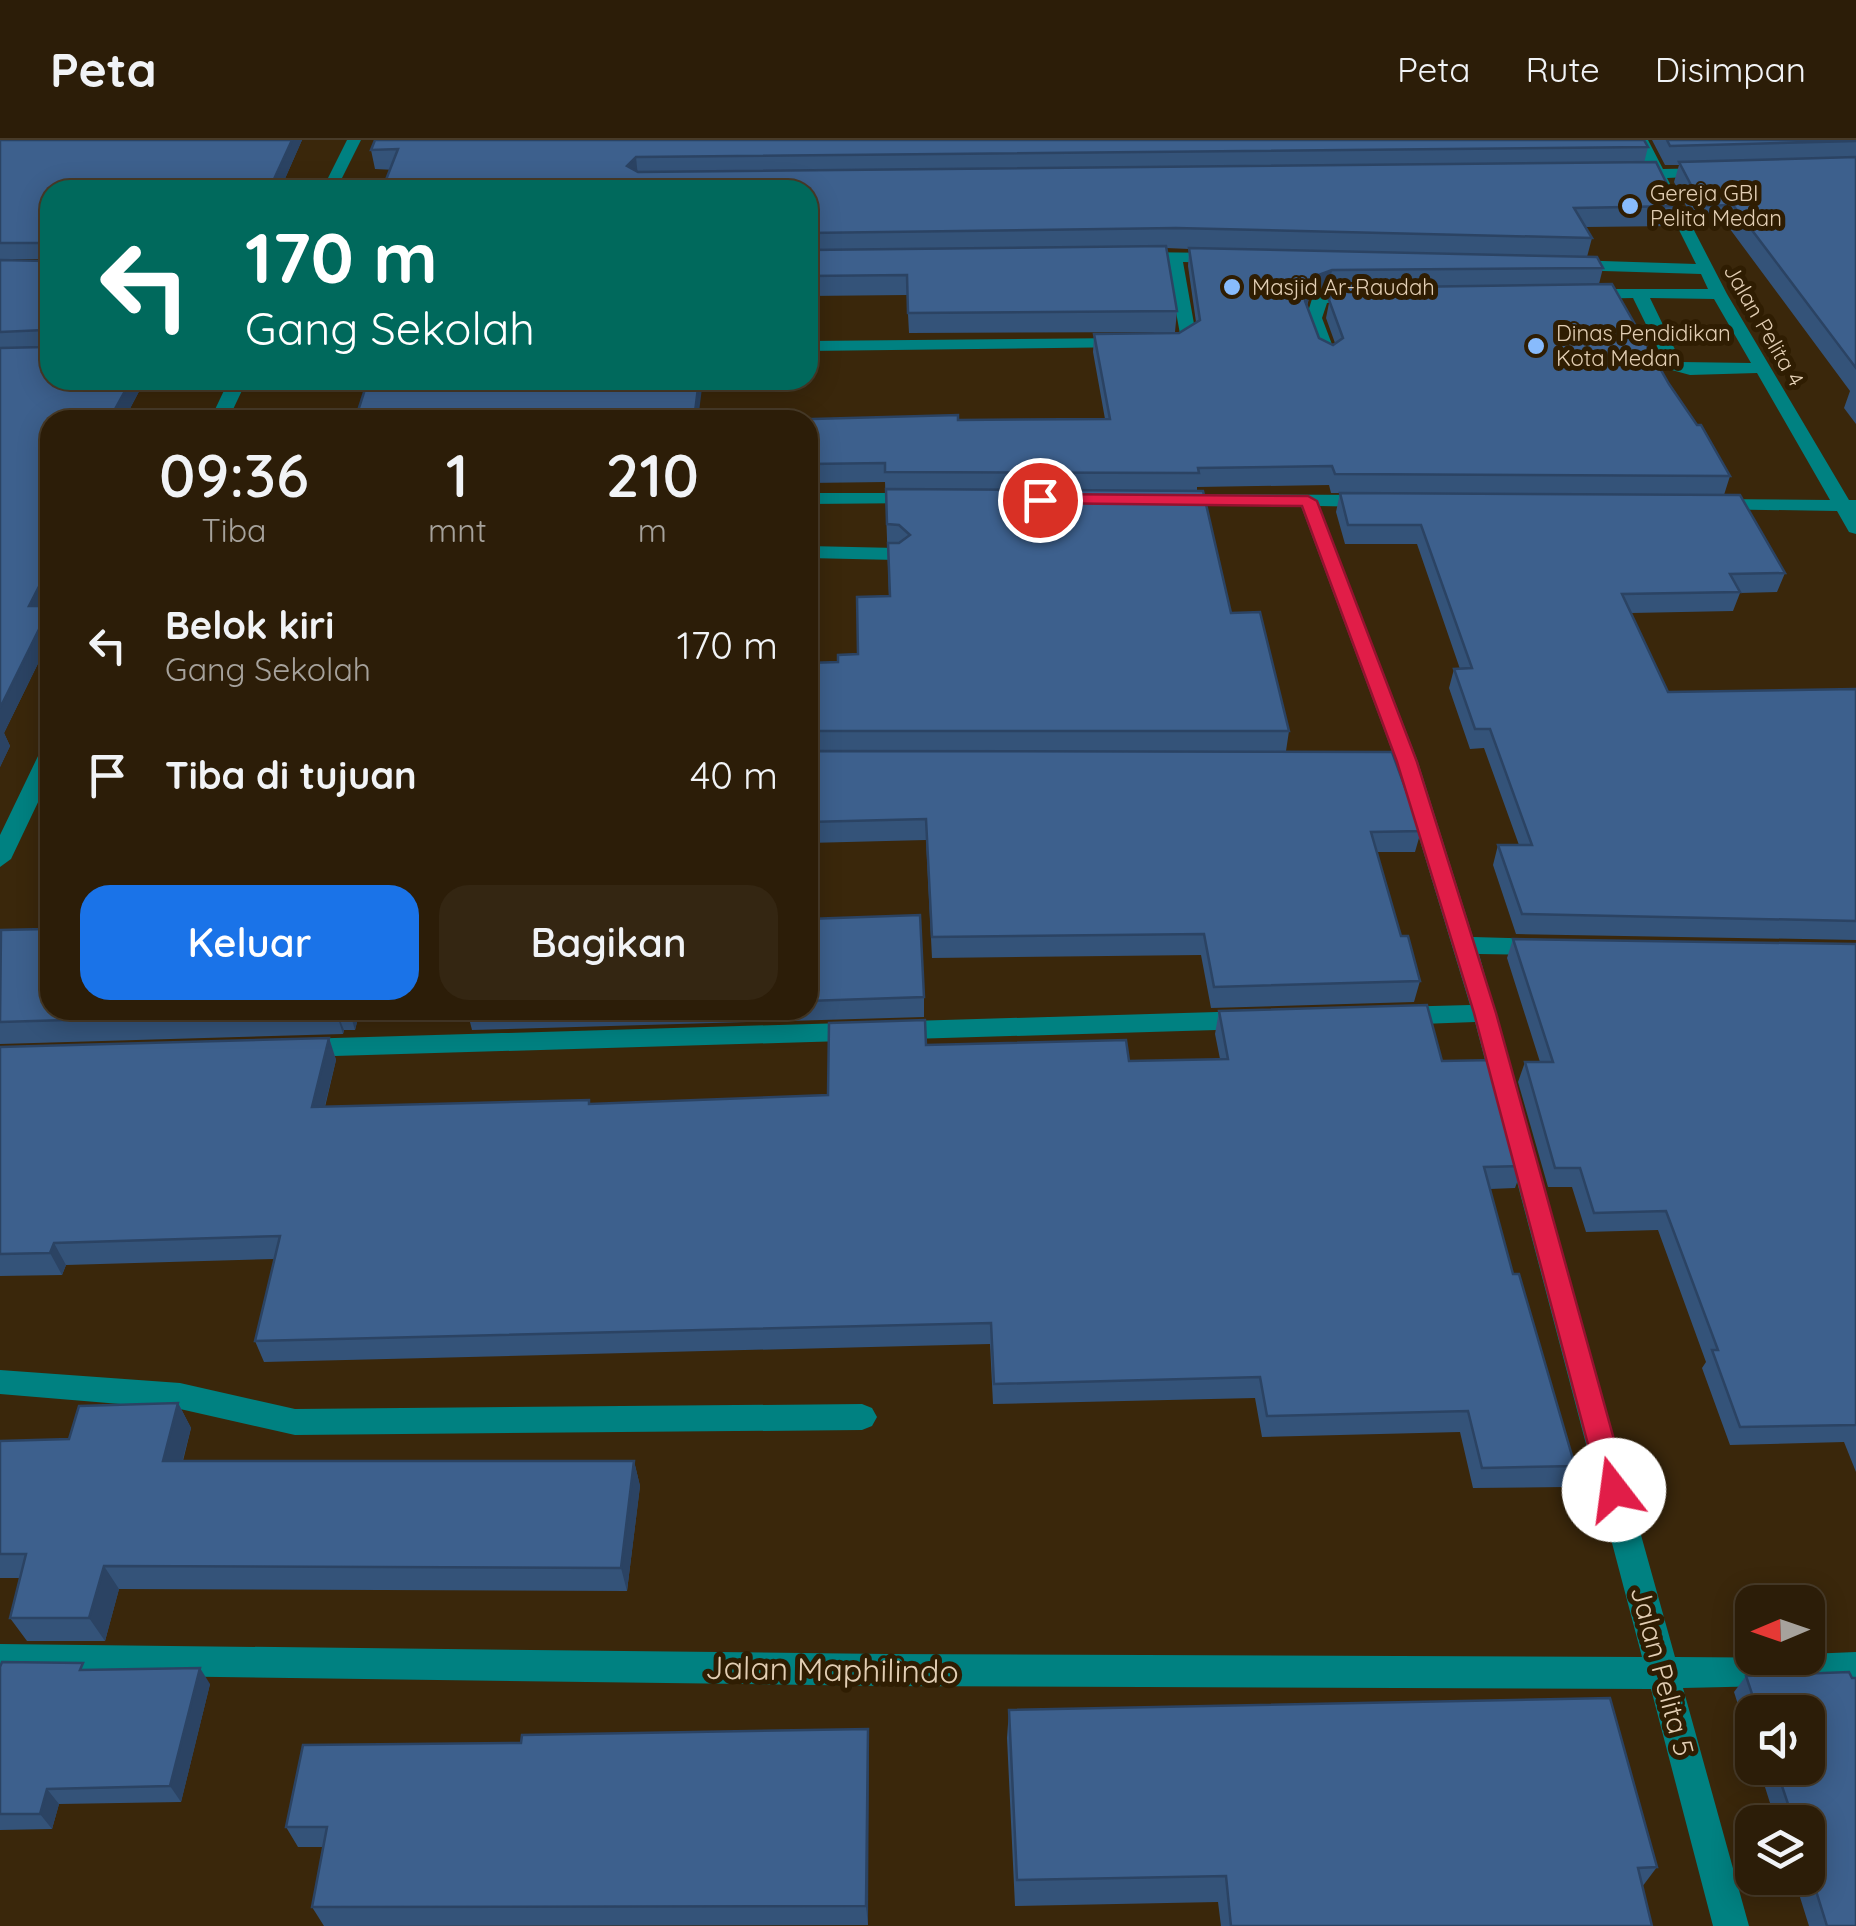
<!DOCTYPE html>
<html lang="id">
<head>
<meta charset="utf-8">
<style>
  :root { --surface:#2c1d08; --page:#342612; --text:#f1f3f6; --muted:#a6a29c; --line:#483b29; --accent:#1a73e8 }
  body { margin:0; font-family:Quicksand,sans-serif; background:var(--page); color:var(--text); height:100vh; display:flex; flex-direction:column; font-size:38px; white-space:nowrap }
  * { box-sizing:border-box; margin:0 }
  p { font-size:32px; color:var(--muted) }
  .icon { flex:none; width:55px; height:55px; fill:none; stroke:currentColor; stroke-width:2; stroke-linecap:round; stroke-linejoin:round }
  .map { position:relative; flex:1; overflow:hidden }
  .drawer { position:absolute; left:40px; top:270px; width:778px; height:610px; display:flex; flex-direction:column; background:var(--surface); border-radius:30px; box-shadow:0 5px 25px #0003,0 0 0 2px var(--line) }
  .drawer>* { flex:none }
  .top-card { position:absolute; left:40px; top:40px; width:778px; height:210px; border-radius:30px; box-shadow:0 5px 25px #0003,0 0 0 2px var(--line); background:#00695c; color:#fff; overflow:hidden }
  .needle { width:65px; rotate:268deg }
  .tools { position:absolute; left:1735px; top:1445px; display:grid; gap:20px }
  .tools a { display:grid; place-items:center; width:90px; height:90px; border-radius:20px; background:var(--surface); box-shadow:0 5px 25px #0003,0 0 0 2px var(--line); font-size:50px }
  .pin { position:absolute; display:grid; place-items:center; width:85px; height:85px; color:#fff; margin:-42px; border:5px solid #fff; border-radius:50%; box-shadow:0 2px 10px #0007 }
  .me { position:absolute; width:110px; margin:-55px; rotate:345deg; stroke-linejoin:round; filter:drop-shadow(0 0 8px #0008) }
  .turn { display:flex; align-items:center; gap:35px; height:210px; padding:0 40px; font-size:45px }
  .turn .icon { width:130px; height:130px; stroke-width:2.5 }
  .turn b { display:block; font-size:70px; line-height:85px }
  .eta { display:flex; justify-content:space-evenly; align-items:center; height:170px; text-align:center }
  .eta b { font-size:60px; font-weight:600; line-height:70px }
  .action { display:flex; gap:20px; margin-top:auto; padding:20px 40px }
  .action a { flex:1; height:115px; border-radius:30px; background:var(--accent); color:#fff; font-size:40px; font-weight:600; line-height:115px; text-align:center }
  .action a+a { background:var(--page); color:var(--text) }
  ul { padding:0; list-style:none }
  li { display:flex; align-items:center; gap:30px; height:130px; padding:0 40px }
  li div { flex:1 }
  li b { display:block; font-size:38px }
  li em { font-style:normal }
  header { display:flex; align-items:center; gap:60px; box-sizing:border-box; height:140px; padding:0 50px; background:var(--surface); border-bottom:2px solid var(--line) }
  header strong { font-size:48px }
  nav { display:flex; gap:55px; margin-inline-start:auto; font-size:35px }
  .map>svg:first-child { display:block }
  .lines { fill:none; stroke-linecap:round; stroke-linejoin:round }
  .minor { fill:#008181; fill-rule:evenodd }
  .wall { fill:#345379; fill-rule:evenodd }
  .shaded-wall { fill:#2b4363 }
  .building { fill:#3d608d; stroke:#2b4363; stroke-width:2.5 }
  .route { fill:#e11d48; stroke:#92132f; stroke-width:2.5 }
  .poi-dot { fill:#88bbfc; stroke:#2f1d02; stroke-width:4 }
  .labels { text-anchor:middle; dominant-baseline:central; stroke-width:10; stroke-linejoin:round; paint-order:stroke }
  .far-poi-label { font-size:22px; fill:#e2ceb4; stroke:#2f1d02; text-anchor:start }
  .far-street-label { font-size:22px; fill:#e2ceb4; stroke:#2f1d02 }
  .street-label { font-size:28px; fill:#e2ceb4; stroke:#2f1d02 }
  .near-street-label { font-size:32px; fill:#e2ceb4; stroke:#2f1d02 }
</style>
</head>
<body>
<header>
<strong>Peta</strong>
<nav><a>Peta</a><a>Rute</a><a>Disimpan</a></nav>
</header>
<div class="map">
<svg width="1856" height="1786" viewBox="0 0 1856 1786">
  <rect width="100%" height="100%" fill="#3a270b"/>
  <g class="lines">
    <!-- minor -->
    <path class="minor" d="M347 0H361L336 50H322Z
      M1634 0H1648L1663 29 1711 28 1718 32 1711 36 1667 38 1727 154 1849 360H1856V394L1849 392 1837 371 1705 369 1703 365 1712 359 1830 360 1757 233 1690 235 1668 229 1633 158 1584 159 1576 154 1584 149H1708L1701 134 1571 130 1563 125 1571 120 1696 124 1653 38H1631L1624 34 1648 29ZM1650 158 1714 159 1751 223 1681 222Z
      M1136 112 1221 113 1229 118 1221 123 1183 122 1196 195 1188 206 1166 208 1158 203 1180 194 1167 122 1130 120V114Z
      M1364 150 1372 155 1370 158 1327 163 1322 178 1336 215 1322 219 1306 178 1312 159 1320 154Z
      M1126 198 1134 203 1132 207 808 211V201Z
      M229 240H247L228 280H210Z
      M917 353 924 355V363L808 364V353Z
      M1172 354 1372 355 1381 361 1372 367 1319 366 1418 622 1473 797 1544 799 1556 807 1544 815 1479 814 1675 1517 1808 1518V1514L1856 1512V1544L1683 1548 1749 1786H1713L1651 1549 886 1546 0 1534V1504L886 1514 1642 1517 1475 882 1395 885 1386 882 1383 876 1386 870 1395 867 1470 865 1396 622 1301 366 1165 364 1163 360Z
      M808 406 897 408 907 414 897 420 808 418Z
      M50 607V637L11 719 0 727V695L39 614Z
      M1250 871 1259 874 1262 880 1259 886 1250 889 301 917 292 915 288 908 292 901 301 899Z
      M0 1230 180 1243 295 1269 862 1264 872 1268 877 1277 872 1286 862 1290 295 1295 180 1269 0 1254Z"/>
  </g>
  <!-- wall -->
  <path class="wall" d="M0 0H302L280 50H50V240H145L124 280H50V455L45 466H50V499L4 593 10 606 0 627V120L45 121V119H0Z
    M1652 0H1856V284L1844 268 1850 251 1727 85 1696 86 1674 42 1679 25H1665Z
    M1648 7 1644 23 1678 66 1673 86 1586 87 1592 98 1587 117 1603 128 1599 144 1669 244 1730 336 1724 355 1785 433 1777 452 1740 453 1733 471 1631 473 1668 552 1856 549V800L1516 794 1493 725 1498 705H1519L1484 608 1470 609 1449 548 1454 529H1460L1417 404H1345L1336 372 1340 353H1331L1329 345 1197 347V351L1231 473 1289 591 1286 611 1421 691 1415 712H1377L1401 796 1420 841 1414 862 1211 868 1201 815 932 818 926 700 808 703V523L838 522 858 514 889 456 885 342 808 343V280L1105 279 1093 212 1094 194 1179 193 1196 182 1188 126 1189 109 1166 108 1177 171 1175 192 909 193 907 155 808 156V50L375 29 371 10ZM1329 148H1332L1326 178 1335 203 1333 205 1319 198 1307 166 1310 155Z
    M808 779 924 857V877L472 890 467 870H808Z
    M0 793 50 870H360L355 890H344L343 894 0 904Z
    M1513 799 1856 804V1332L1844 1302 1730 1305 1702 1228 1706 1222 1658 1090 1586 1092 1572 1047H1548L1518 942 1525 922H1540L1507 818Z
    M1219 871 1442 921 1523 1026 1515 1048 1490 1049 1513 1134 1575 1326 1565 1347 1473 1348 1460 1292 1262 1297 1255 1258 993 1264 990 1204 264 1222 255 1201 274 1119 66 1125 62 1135 0 1136V907L329 898 336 920 325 967 590 964 828 955 926 905 1129 921 1220 919 1215 894Z
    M178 1263 191 1288 183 1321H634L640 1346 627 1451 119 1449 105 1501H27L10 1478 20 1438H0V1301L69 1299Z
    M0 1527 88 1530 210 1544 181 1662 59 1664 52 1689 0 1690Z
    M1746 1536 1852 1538 1856 1786H1809L1794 1738H1808V1682H1776L1759 1628H1808V1572H1752V1608L1734 1552Z
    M1009 1570 1657 1727 1642 1747 1652 1786H1221L1218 1762 1015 1766 1007 1598Z
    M868 1589V1785L324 1786 312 1767 323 1707H298L286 1687 521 1603Z"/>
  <!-- shaded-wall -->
  <path class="shaded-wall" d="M292 0H302L280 50H269Z
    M636 17 638 37 627 26Z
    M1332 130 1329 148 1310 155 1302 179 1305 161 1313 137Z
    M131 240H145L124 280H109Z
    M699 240H703L698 280H694Z
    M50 425V455L36 484 29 466Z
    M50 467V499L4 593 10 606 0 627V568Z
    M336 870 344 890 343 894 336 872Z
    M349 870H360L355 890Z
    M329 898 336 920 319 989 312 967Z
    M54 1103 66 1125 62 1135 50 1113Z
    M178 1263 191 1288 176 1345 163 1321Z
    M634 1321 640 1346 627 1451 621 1428Z
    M104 1426 119 1449 105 1501 89 1478Z
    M200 1528 210 1544 181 1662 170 1646Z
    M868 1589 869 1610 868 1785 866 1766Z
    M47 1649 59 1664 52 1689 40 1674Z"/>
  <!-- building -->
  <path class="building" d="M0 0H292L269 50H50V240H131L109 280H50V389L45 399H50V425L29 466H50V467L0 568V208L44 207 48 204 44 190 0 192V120L45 121 48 107 45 103H0Z
    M375 0H1644L1648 7 636 17 627 26 638 32 1656 22 1678 66 1574 68 1592 98 1176 88 808 93V50H382L398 9 371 10Z
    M1667 0H1856V1L1670 6Z
    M1856 17V228L1733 65 1702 66 1679 22Z
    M1166 106 1177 171 908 173 907 135 808 136V110Z
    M1189 108 1597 117 1603 128 1332 130 1313 137 1305 161 1319 198 1333 205 1343 198 1329 160 1333 148 1612 144 1669 244 1697 285H1701L1730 336 1335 334 1332 326 1198 328 1199 333 885 332V323L808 324V280H776L958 275V280L1110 279 1094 194 1179 193 1200 180Z
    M368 240H699L694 280H281L282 279 356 277Z
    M886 349 1203 351 1231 473 1260 472 1289 591H808V523L838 522V515L858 514 857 457 890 456 888 403H899L910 395 899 385 887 384Z
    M1340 353 1740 355 1785 433 1730 434 1740 452 1622 454 1668 552 1856 549V781L1522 774 1498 705H1532L1490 589H1475L1454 529 1472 528 1421 385H1348Z
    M808 611 1392 612 1421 691 1371 692 1401 796H1408L1420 841 1214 847 1204 794 932 797 926 679 808 682Z
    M920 775 924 857 808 861V779Z
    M50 776V870H336V872L0 882 1 790 45 789Z
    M1513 799 1856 804V1285L1740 1287 1712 1210H1718L1666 1071 1594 1073 1580 1028H1555L1525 922H1553Z
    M1427 865 1442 921 1494 920 1523 1026 1484 1027 1513 1134H1519L1575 1326 1482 1328 1468 1271 1267 1276 1260 1237 994 1244 991 1183 255 1201 280 1096 54 1103 50 1113 0 1114V907L329 898 312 967 589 960V964L828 955 829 883 925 880 926 905 1126 900 1129 921 1228 919 1219 871Z
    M178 1263 163 1321H634L621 1428 104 1426 89 1478H10L26 1414H0V1301L69 1299 79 1266Z
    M2 1522 83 1523 80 1530 200 1528 170 1646 47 1649 40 1674H0V1527Z
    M1849 1532 1852 1538H1856V1786H1827L1808 1725V1682H1794L1776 1628H1808V1572H1758L1746 1536Z
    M1610 1558 1657 1727 1638 1728 1652 1786H1231L1226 1736 1017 1740 1009 1570Z
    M868 1589 866 1766 312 1767 327 1687H286L303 1605 521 1603 522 1595Z"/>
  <!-- route -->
  <path class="route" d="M1040 354 1308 356 1317 361 1417 622 1496 873 1628 1350 1624 1358 1614 1362 1604 1358 1600 1350 1474 873 1397 622 1302 366 1035 363V356Z"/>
  <!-- markers -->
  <g class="poi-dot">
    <circle cx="1630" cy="66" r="10"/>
    <circle cx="1232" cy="147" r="10"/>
    <circle cx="1536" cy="206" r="10"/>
  </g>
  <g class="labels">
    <!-- far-poi labels -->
    <g class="far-poi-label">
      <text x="1650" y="53">Gereja GBI<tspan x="1650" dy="25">Pelita Medan</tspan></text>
      <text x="1252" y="147">Masjid Ar-Raudah</text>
      <text x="1556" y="193">Dinas Pendidikan<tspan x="1556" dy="25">Kota Medan</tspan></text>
    </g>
    <!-- far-street labels -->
    <g class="far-street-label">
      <text transform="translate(1764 185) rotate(60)">Jalan Pelita 4</text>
    </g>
    <!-- street labels -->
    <g class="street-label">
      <text transform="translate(1663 1531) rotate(75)">Jalan Pelita 5</text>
    </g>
    <!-- near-street labels -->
    <g class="near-street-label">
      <text transform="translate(832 1529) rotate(1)">Jalan Maphilindo</text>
    </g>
  </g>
</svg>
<div class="tools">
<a><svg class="needle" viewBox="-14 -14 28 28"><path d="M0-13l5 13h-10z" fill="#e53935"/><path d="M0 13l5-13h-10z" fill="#a6a29c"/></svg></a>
<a><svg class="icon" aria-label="sound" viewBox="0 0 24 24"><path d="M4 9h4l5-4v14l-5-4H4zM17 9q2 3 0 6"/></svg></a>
<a><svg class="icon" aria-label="layers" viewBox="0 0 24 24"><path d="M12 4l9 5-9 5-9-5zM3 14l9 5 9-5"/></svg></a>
</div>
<div class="pin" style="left:1040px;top:360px;background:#d93025"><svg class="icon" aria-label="arrive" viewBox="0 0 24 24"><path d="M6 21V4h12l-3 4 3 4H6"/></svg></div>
<svg class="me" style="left:1614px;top:1350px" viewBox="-20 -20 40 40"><circle r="19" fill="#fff"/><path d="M0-13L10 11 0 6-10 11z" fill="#e11d48"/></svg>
<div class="top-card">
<div class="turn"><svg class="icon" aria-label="left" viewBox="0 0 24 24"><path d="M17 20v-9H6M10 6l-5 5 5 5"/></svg><div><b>170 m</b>Gang Sekolah</div></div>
</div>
<section class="drawer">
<div class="eta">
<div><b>09:36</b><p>Tiba</p></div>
<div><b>1</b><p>mnt</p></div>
<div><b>210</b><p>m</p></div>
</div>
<ul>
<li><svg class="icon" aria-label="left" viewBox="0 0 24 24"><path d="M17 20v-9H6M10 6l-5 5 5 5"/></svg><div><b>Belok kiri</b><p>Gang Sekolah</p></div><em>170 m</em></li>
<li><svg class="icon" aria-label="arrive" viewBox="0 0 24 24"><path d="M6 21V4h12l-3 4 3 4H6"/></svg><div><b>Tiba di tujuan</b></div><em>40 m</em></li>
</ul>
<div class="action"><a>Keluar</a><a>Bagikan</a></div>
</section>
</div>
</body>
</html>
